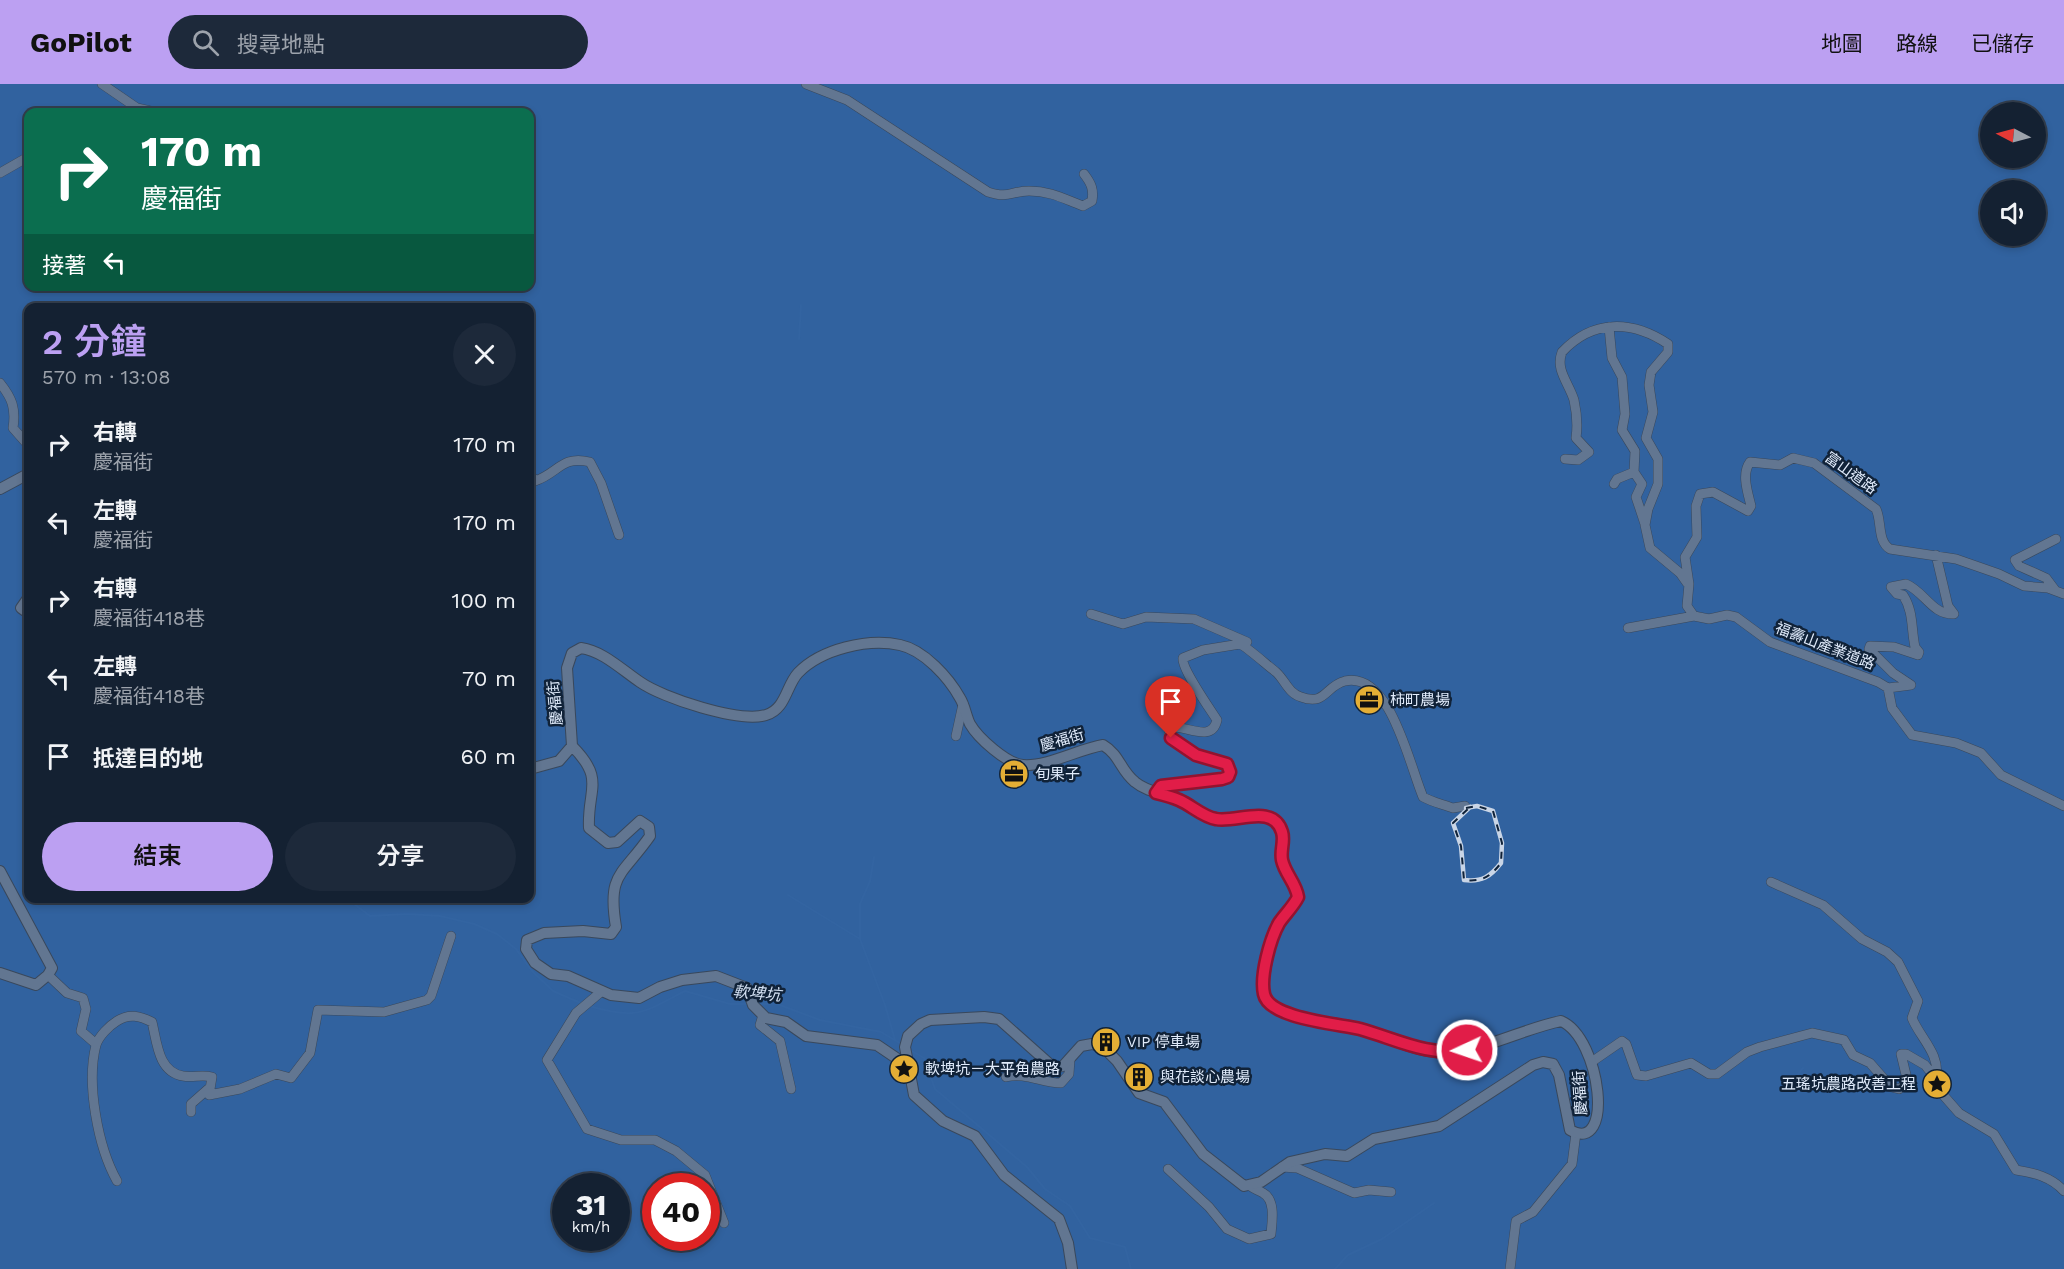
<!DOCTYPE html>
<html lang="zh-TW">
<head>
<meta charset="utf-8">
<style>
  :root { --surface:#142132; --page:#1d293a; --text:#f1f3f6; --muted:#9da3ac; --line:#333e4d; --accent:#bca0f2 }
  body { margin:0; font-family:"Work Sans","Noto Sans TC",sans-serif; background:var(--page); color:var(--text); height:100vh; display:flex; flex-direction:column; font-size:22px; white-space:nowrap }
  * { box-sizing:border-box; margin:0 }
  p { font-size:20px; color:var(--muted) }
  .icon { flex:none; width:33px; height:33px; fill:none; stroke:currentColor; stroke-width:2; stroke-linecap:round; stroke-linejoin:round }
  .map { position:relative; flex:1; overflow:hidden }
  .panel { position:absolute; left:24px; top:219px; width:510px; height:600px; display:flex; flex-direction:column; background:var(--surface); border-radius:12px; box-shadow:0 3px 9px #0003,0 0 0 2px var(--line) }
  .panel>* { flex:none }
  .guide { position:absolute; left:24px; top:24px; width:510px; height:183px; border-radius:12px; box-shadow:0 3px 9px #0003,0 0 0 2px var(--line); background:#0b6e4f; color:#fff; overflow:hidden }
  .needle { width:39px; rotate:276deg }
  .tools { position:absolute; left:1980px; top:18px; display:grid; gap:12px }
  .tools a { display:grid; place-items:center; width:66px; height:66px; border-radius:50%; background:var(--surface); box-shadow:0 3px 9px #0003,0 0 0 2px var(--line); font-size:30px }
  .speed { position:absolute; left:552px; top:1089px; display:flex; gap:12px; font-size:30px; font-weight:700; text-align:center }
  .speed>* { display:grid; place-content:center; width:78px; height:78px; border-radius:50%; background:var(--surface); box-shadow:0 3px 9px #0003,0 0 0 2px var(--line); line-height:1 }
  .speed small { font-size:15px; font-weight:400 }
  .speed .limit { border:9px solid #d22; background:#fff; color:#111 }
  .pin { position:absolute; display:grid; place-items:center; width:51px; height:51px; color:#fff; margin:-62px -26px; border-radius:50% 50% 50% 0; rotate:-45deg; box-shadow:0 0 6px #0007 }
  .pin .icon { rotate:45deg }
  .me { position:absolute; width:66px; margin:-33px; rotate:267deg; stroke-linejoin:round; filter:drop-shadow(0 0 4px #0008) }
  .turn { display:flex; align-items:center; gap:21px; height:126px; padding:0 18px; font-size:27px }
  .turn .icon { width:78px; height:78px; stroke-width:2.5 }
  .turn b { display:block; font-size:42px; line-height:51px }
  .then { display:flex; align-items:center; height:57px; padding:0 18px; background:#0003; gap:12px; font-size:22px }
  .round { display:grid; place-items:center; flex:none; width:63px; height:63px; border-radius:32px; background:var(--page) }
  .summary { display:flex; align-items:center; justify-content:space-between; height:102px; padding:0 18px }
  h1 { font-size:36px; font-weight:600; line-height:45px; color:var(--accent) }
  .button { display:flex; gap:12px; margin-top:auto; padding:12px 18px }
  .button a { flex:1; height:69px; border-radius:36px; background:var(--accent); color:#111; font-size:24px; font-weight:600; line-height:69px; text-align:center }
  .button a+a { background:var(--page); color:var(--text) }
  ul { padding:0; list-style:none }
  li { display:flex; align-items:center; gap:18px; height:78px; padding:0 18px }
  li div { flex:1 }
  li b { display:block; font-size:22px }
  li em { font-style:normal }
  header { display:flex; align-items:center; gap:36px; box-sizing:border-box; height:84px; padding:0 30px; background:var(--accent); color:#111 }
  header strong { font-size:28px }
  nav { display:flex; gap:33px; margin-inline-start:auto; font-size:21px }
  .search { width:420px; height:54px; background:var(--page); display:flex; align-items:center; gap:15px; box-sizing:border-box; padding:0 21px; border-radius:33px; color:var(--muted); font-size:22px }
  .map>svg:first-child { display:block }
  .forest { fill:#31629f; fill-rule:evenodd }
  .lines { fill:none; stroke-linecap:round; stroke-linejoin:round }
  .stream { stroke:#3364a1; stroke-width:2 }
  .minor-casing { stroke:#39485c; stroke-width:10 }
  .tertiary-casing { stroke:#39485c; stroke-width:12 }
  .minor { stroke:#627691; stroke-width:9 }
  .tertiary { stroke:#627691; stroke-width:10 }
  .rail-casing { stroke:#c9d5e6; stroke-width:4.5 }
  .rail { stroke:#102238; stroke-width:2; stroke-dasharray:7; stroke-linecap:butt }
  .route-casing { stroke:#92132f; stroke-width:15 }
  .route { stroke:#e11d48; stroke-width:10 }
  .labels { text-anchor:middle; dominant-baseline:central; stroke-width:5; stroke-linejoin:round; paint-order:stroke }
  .street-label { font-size:15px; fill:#e1ecfc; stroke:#102238 }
  .poi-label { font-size:15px; fill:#e1ecfc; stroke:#102238; text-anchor:start }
  .water-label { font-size:16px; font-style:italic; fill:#d3e0f2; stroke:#102238 }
</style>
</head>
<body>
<header>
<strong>GoPilot</strong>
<div class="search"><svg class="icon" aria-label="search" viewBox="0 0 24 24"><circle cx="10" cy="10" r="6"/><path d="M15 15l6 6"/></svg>搜尋地點</div>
<nav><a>地圖</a><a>路線</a><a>已儲存</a></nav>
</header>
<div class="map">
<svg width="2064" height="1185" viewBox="0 0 2064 1185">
  <rect width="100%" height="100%" fill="#1a2c43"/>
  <!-- forest -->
  <path class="forest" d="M0 0H2064V1185H0ZM28 28H530V202H28ZM1990 28H2036V74H1990ZM1990 106H2036V152H1990ZM28 224H530V814H28ZM566 1102H616V1154H566ZM656 1102H706V1154H656Z"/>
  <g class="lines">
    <!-- stream -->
    <path class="stream" d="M799 255 801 221
      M788 811 860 855 885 921 895 956
      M346 814 370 832 407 830 440 832 474 840 497 850 516 865 532 887 553 907 583 920
      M860 855V820L870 797 874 773
      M757 920H777L820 936 881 948 903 961
      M589 922C637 936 643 929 685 907L730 920H749
      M910 966 924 974 935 1005 1027 1083 1045 1105 1070 1122 1090 1154 1125 1163 1131 1185
      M1798 990 1803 984
      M1335 1185 1348 1171 1382 1155 1434 1119"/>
    <!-- minor casing -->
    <g class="minor-casing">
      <path id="minor" d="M102 0 137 24 155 28
        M806 0 847 16 988 108C1009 115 1011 107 1029 107 1051 107 1064 115 1083 122L1092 117C1094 105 1091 99 1084 90
        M0 89 28 73
        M1609 243 1612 274 1622 293 1625 330 1622 346 1635 367 1634 388 1617 395 1614 400
        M0 299C12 314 16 324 13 344L28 361
        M1565 375 1578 376 1589 368 1576 354C1578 340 1577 330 1574 316 1569 299 1555 286 1562 268 1593 235 1632 236 1668 260V268L1651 288 1649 301 1653 328 1646 354 1658 375V400L1648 425 1645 441 1650 464 1680 489 1687 499
        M1634 388 1642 400 1636 413 1645 440
        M530 390 535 397C559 389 561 371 590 378L601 399 619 451
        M2055 506 2046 494 2019 482 2015 476 2056 455
        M2064 510 2048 504 2024 502 1999 490 1956 475 1890 465C1877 457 1882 437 1876 425L1814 379 1793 374 1780 381 1750 378C1741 390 1748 409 1751 422L1748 427 1713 408 1700 410 1696 422 1697 453 1685 473 1689 500 1687 522 1694 532 1709 535 1727 531 1736 533 1770 558 1878 598 1888 604 1892 624 1912 651 1956 659 1981 669 2001 691 2064 722
        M1091 530 1123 540 1146 533 1194 535 1247 558
        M1628 544 1694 532
        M1888 604 1911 601 1893 589 1869 565 1870 562 1894 563 1918 571 1919 568 1915 563C1911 545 1914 528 1903 511L1897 510 1891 503 1906 500C1925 508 1932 531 1954 530L1948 522 1936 471
        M956 652 963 620
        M1156 709 1161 702 1228 693 1230 684 1227 680 1196 671 1169 650 1172 643C1187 642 1212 659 1217 636 1210 625 1181 584 1183 574L1203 566 1240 560C1247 563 1268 582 1276 588 1285 596 1288 609 1301 613 1326 622 1325 602 1345 597 1390 587 1409 680 1423 713 1432 718 1442 720 1453 724L1465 722
        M1771 798 1823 821 1862 855 1887 868 1898 878 1918 917 1912 934C1920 954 1941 970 1936 995
        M48 891 67 909 83 914 86 925 81 947 96 960
        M602 907 576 929 547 976 587 1045 621 1056H655L676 1067 705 1091 724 1139
        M763 931 760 941 780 957 791 1005
        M1593 977 1622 957 1626 960 1637 991 1646 992 1691 979 1709 990H1717L1747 968 1760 963 1812 949 1844 956 1853 971 1870 979 1891 1003 1899 1005 1908 999 1901 970H1906L1925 981 1936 995 1937 1004 1959 1029 1994 1050 2016 1086C2035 1089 2051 1093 2064 1107
        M1006 993C1026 988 1041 999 1061 999L1069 990 1070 975
        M191 1028V1020L208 1005
        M1282 1083 1297 1084 1354 1109 1369 1106 1391 1108
        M1168 1085 1209 1123 1227 1145 1249 1155 1271 1150C1272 1138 1276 1116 1263 1109 1258 1106 1254 1105 1250 1102
        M117 1097C98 1063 86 1000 96 961 99 952 109 942 117 937 129 929 140 932 152 938 157 958 158 988 183 992 193 994 202 990 212 993L209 1011 240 1005 276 990 291 994 310 969 318 926 384 928 427 916 431 912 451 852
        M1510 1185 1516 1137 1533 1128 1572 1080 1576 1049"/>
    </g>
    <!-- tertiary casing -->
    <g class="tertiary-casing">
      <path id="tertiary" d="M0 405 28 390
        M28 514 21 524 28 529
        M572 662C606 696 587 705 589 744L608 759 617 758 640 737 649 743 650 752C622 792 607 789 616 843L611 850 583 847 544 849 527 856 526 865 535 879 551 890 568 892 611 911 639 914 660 903 682 896 716 892 747 904 753 921 766 934 786 938 806 952 877 961 908 982
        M530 685 559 677 572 662 567 584 572 569 581 564C603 567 622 586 640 598 663 614 739 639 766 631 786 625 786 602 798 589 821 565 868 554 900 561 924 566 949 594 960 614 965 622 966 632 970 640 978 654 1007 680 1023 681 1047 683 1079 665 1103 661 1120 671 1120 686 1135 698 1148 709 1167 710 1181 717 1192 723 1202 732 1214 735 1233 740 1259 723 1276 737 1287 747 1280 759 1281 772 1282 789 1296 797 1298 813 1293 823 1285 830 1279 839 1271 852 1269 867 1266 882 1265 891 1261 906 1265 914 1277 936 1337 940 1359 945 1389 952 1419 972 1451 968 1490 964 1523 945 1561 937 1601 954 1615 1072 1570 1046L1559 991 1553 980 1543 978 1533 981 1439 1042 1374 1055 1347 1072 1325 1070 1290 1078 1261 1098 1244 1102 1203 1070 1164 1018 1139 1009 1117 977 1103 963 1092 960 1081 962 1063 982 1054 984 999 935 984 933 930 936 921 940 908 952 905 963 914 1011 943 1037 975 1052 1004 1091 1059 1135 1068 1159 1072 1185
        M0 787 52 884 48 891 36 901 0 889"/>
    </g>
    <!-- minor -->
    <use href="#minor" class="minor"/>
    <!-- tertiary -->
    <use href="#tertiary" class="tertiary"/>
    <!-- rail casing -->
    <g class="rail-casing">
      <path id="rail" d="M1466 724 1477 722 1493 727 1502 759 1501 779C1490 793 1482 798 1464 796L1461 762 1453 739 1470 723"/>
    </g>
    <!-- rail -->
    <use href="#rail" class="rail"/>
  </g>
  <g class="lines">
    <!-- route casing -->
    <g class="route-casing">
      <path id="route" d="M1171 654 1196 671 1227 680 1230 688 1228 693 1222 695 1161 702 1156 709C1164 711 1172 713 1179 716 1191 721 1203 733 1216 735 1237 739 1273 719 1282 748 1285 757 1280 766 1282 776 1285 790 1296 799 1298 813 1293 823 1285 830 1279 839 1270 855 1260 892 1264 910 1269 935 1340 940 1360 945 1396 955 1428 973 1467 966"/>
    </g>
    <!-- route -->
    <use href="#route" class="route"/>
  </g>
  <!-- icons -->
  <defs>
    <g id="office-disc" transform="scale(1.5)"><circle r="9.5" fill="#e4ae35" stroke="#102238"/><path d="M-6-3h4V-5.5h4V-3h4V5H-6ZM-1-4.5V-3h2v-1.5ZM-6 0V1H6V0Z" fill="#111"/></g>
    <g id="building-disc" transform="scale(1.5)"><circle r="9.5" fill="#e4ae35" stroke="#102238"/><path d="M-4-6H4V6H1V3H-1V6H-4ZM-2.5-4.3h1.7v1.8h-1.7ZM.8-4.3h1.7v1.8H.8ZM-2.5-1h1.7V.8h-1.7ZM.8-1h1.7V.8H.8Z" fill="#111"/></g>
    <g id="sight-disc" transform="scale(1.5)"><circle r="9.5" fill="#e4ae35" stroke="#102238"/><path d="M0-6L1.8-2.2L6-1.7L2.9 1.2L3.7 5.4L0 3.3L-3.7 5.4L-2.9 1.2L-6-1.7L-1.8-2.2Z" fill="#111"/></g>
  </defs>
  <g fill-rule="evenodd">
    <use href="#office-disc" x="1369" y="616"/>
    <use href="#office-disc" x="1014" y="690"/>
    <use href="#building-disc" x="1106" y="958"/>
    <use href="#sight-disc" x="904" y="985"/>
    <use href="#building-disc" x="1139" y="993"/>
    <use href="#sight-disc" x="1937" y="1000"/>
  </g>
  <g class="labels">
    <!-- street labels -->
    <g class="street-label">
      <text transform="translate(1851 389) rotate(36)">富山道路</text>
      <text transform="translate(1825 562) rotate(21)">福壽山產業道路</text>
      <text transform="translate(555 619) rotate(-95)">慶福街</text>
      <text transform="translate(1062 656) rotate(-16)">慶福街</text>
      <text transform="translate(1580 1009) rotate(-94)">慶福街</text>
    </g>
    <!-- poi labels -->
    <g class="poi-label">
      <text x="1390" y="616">柿町農場</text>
      <text x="1035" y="690">旬果子</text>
      <text x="1127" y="958">VIP 停車場</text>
      <text x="925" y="985">軟埤坑－大平角農路</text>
      <text x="1160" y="993">與花談心農場</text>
      <text x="1916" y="1000" text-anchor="end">五瑤坑農路改善工程</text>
    </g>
    <!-- water labels -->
    <g class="water-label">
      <text transform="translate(757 909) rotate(5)">軟埤坑</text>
    </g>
  </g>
</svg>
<div class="tools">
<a><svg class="needle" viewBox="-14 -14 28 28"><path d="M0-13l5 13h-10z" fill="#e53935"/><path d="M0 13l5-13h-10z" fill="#9da3ac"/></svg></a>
<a><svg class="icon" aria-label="sound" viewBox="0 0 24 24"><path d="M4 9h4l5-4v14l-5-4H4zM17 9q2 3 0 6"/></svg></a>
</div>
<div class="speed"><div>31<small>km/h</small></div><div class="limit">40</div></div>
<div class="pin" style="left:1171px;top:654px;background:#d93025"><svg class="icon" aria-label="arrive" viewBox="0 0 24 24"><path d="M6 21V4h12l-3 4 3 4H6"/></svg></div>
<svg class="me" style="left:1467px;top:966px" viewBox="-20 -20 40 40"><circle r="17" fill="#e11d48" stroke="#fff" stroke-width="3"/><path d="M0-11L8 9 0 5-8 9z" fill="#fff"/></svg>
<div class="guide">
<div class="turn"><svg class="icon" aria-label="right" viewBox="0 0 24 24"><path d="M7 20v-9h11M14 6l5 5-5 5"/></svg><div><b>170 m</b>慶福街</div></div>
<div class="then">接著<svg class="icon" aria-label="left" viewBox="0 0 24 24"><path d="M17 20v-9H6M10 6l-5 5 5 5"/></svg></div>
</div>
<section class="panel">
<div class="summary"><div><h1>2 分鐘</h1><p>570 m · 13:08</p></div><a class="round"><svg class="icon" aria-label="close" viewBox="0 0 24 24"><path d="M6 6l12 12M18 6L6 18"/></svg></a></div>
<ul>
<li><svg class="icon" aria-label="right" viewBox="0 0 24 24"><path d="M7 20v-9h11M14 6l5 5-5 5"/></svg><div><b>右轉</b><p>慶福街</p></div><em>170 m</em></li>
<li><svg class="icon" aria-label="left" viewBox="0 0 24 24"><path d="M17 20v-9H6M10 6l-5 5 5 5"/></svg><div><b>左轉</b><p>慶福街</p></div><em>170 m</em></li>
<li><svg class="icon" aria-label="right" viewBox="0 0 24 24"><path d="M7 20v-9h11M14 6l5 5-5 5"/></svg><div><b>右轉</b><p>慶福街418巷</p></div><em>100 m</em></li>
<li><svg class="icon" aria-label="left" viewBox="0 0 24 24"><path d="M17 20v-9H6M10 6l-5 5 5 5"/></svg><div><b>左轉</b><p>慶福街418巷</p></div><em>70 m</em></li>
<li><svg class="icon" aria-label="arrive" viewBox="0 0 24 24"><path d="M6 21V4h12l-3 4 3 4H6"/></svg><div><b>抵達目的地</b></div><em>60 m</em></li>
</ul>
<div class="button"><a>結束</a><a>分享</a></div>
</section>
</div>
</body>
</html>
